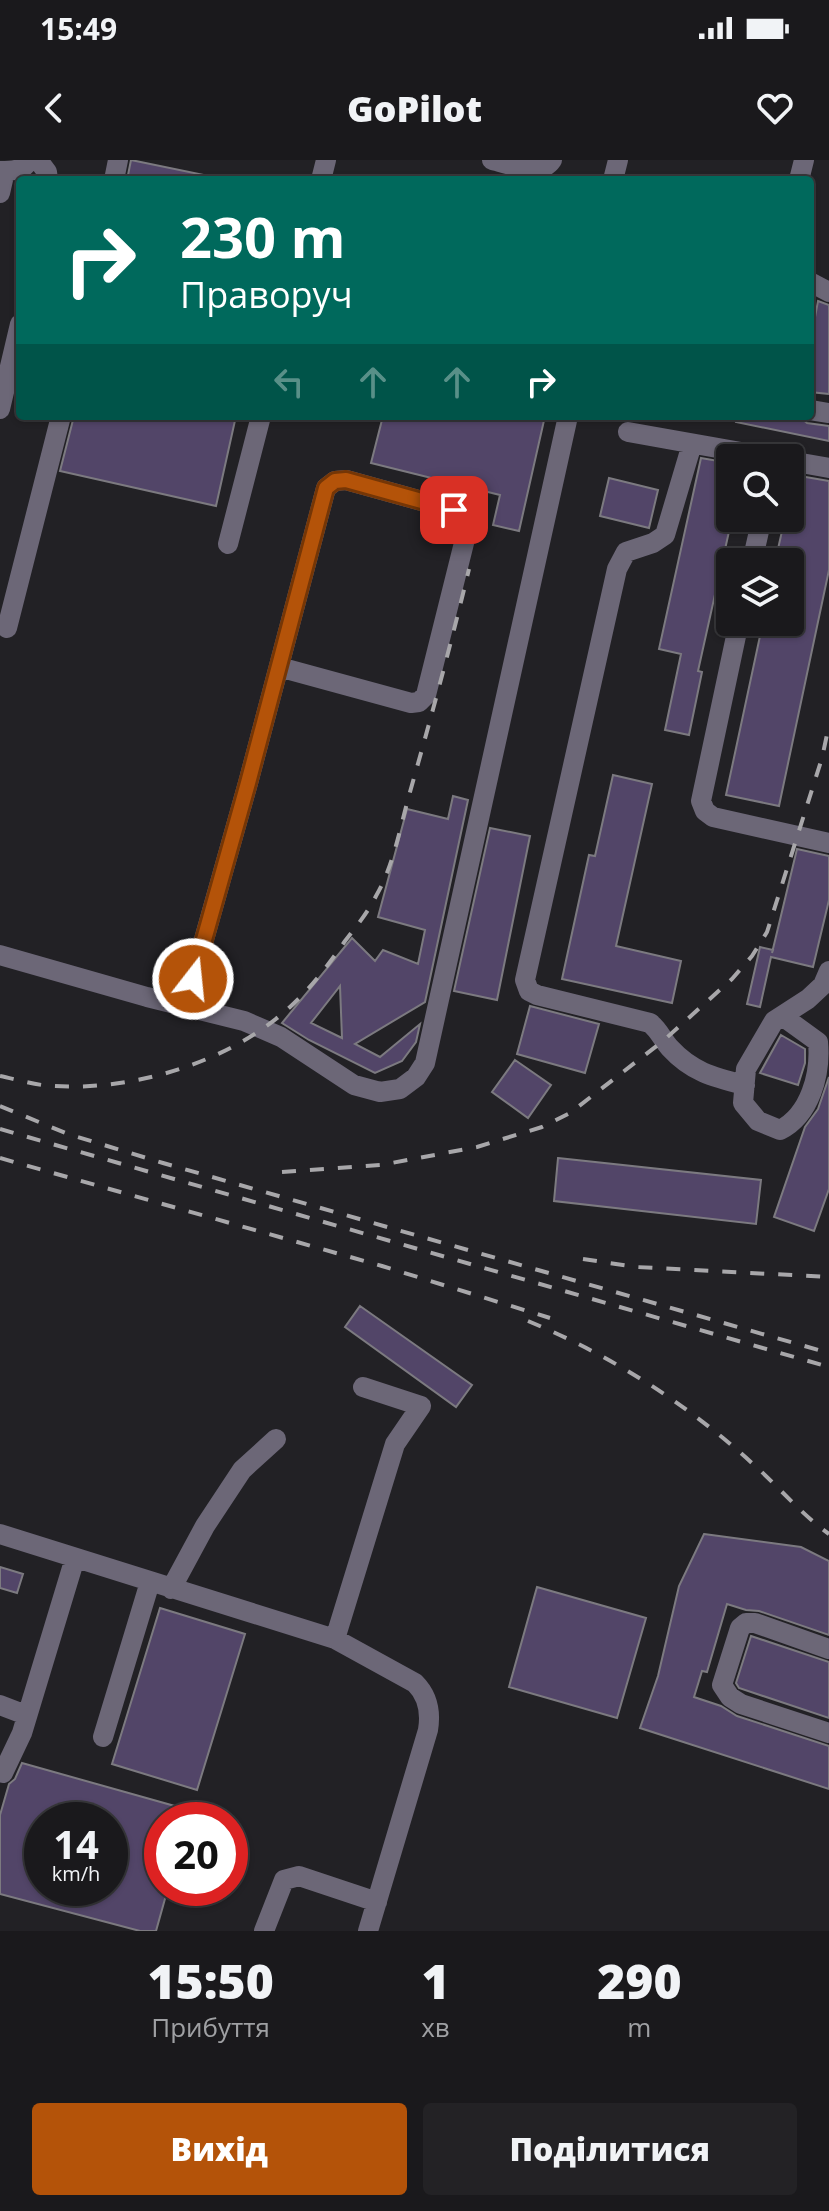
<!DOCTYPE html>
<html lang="uk">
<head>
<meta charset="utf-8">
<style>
  :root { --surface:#1a191c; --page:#232225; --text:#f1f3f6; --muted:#9fa0a3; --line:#38383b; --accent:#b45309 }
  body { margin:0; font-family:"Open Sans",sans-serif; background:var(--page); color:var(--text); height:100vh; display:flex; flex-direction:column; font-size:30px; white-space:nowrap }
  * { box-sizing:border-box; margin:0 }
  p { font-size:26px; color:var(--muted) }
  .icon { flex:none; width:44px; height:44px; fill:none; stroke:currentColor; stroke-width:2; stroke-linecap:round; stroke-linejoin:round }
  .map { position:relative; height:1771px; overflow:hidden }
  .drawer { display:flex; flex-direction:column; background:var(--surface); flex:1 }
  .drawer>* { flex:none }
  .hud { position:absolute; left:16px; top:16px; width:798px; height:244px; border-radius:8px; box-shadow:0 2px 6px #0004,0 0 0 2px var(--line); background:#00695c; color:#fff; overflow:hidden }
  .buttons { position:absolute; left:716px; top:284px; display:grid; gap:16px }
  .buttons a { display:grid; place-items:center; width:88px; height:88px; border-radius:8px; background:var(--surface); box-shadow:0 2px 6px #0004,0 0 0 2px var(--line); font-size:40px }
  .speed { position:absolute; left:24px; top:1642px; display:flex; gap:16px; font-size:40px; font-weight:700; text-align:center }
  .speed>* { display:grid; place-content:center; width:104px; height:104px; border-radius:50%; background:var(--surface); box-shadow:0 2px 6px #0004,0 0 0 2px var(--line); line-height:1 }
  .speed small { font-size:20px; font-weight:400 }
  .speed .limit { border:12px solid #d22; background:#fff; color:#111 }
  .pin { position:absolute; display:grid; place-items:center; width:68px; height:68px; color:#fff; margin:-34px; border-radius:16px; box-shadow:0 4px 12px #0006 }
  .me { position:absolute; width:88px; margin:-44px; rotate:16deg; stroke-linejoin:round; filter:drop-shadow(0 0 6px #0008) }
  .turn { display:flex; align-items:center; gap:28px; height:168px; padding:0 32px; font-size:36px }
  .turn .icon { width:104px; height:104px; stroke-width:2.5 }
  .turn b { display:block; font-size:56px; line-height:68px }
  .lanes { display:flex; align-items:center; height:76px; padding:0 32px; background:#0003; justify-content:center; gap:40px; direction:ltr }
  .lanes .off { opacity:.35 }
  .eta { display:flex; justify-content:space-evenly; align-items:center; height:136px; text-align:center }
  .eta b { font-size:48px; font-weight:800; line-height:56px }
  .button { display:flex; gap:16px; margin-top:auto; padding:16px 32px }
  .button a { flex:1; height:92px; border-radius:8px; background:var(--accent); color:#fff; font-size:32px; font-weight:800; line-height:92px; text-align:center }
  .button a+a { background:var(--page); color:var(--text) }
  .status { display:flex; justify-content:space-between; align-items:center; height:56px; padding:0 40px; background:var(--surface); direction:ltr }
  .status svg { height:22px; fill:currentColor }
  header { display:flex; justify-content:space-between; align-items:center; height:104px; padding:0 32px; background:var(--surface); font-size:36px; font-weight:800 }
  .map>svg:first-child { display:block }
  .building { fill:#524568; stroke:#7c7a80; stroke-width:2; fill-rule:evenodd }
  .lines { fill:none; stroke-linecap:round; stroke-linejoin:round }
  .minor { stroke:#6c6777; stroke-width:20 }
  .rail { stroke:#a8a7aa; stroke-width:4; stroke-dasharray:14 14; stroke-linecap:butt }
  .route-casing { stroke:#753606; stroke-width:20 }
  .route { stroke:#b45309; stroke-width:14 }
</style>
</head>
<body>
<div class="status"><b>15:49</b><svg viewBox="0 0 49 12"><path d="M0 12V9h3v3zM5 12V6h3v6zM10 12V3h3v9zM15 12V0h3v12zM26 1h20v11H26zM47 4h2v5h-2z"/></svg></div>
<header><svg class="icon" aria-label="back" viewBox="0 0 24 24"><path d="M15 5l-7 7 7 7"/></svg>GoPilot<svg class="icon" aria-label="heart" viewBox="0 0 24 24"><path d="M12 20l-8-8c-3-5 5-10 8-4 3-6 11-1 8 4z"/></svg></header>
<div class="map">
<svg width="829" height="1771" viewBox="0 0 829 1771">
  <rect width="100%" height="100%" fill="#222125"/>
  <!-- building -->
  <path class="building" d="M131 0 204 15V20H127Z
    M818 141 829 145V234L810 232V184Z
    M74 256H236L216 346 60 311Z
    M383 256H545L519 371 493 365 500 335 371 303Z
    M737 256H799L807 263 829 266V281L736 262Z
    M701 298 730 303 732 358 698 511 702 512 689 575 665 570 681 494 659 489Z
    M794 315 829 321V410L779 646 726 635 763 462H790V402H775L785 358H790V332Z
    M609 318 658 330 649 368 600 356Z
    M613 615 652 624 616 786 681 801 672 843 562 819 589 695 595 696Z
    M453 636 468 640 425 842 355 884 380 897 420 864 416 882 402 901 375 913 309 880 282 863 352 778 375 801 383 790 418 804 425 770 378 757 407 649 448 659ZM340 826 342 878 311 863Z
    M490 668 530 676 497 840 454 831Z
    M797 689 829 696V740L813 807 771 797 760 847 747 844 760 787 773 790 772 793Z
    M530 846 599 864 585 913 517 894Z
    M781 875 805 889V903L798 925 760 913Z
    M515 900 551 925 528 958 492 932Z
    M829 917V1029L814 1071 774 1057 805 967 818 949Z
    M558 998 761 1020 756 1064 554 1041Z
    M360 1146 472 1225 456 1247 345 1167Z
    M704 1374 801 1387 829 1401V1475L759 1451 746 1450 727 1444 707 1512 702 1511 694 1537 721 1546 737 1556 829 1586V1629L640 1568 658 1516 679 1426Z
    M0 1407 23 1414 17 1433 0 1428Z
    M537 1427 646 1458 617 1558 509 1527Z
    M160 1448 245 1474 197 1630 112 1604Z
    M751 1476 829 1502V1558L739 1528 736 1523Z
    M22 1603 189 1650 186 1660H162V1728H168L156 1771H140L0 1734V1655L9 1624 15 1619ZM42 1660H110V1728H42Z"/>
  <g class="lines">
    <!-- minor -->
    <path class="minor" d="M38 0 47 12 48 20
      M492 0C510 4 540 18 552 0
      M0 11C11 11 24 11 29 0
      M114 20 118 0
      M321 20 326 0
      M613 20 618 0
      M799 20 804 0
      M0 33 5 11
      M810 122 829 132
      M0 249 20 164
      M810 250 829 253
      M628 272 774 298
      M692 284 665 375 653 383 626 392 617 409 525 820 529 831 537 835 650 863C659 870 662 879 670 888 692 912 713 917 745 925
      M790 301 829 308
      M228 384 261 256
      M752 402 762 358
      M739 462 701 641 705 651 713 657 829 683
      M7 468 61 256
      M0 795 147 837 244 861 281 877 354 925 380 932 400 929 416 917 425 903 568 256
      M185 847 248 623 326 328 335 321 346 320 454 350 465 361 467 371 426 535 419 542 411 543 279 507
      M782 856 818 882C821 914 810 955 780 970L758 961 743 943 746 909 774 861 808 839 823 825 829 811
      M0 1374 335 1479 415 1523C428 1536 431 1552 428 1570L368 1771
      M171 1429 205 1366 242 1310 276 1279
      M335 1479 395 1284 421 1246 363 1227
      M829 1489 755 1463H746L740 1468 722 1525 730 1537 741 1544 829 1573
      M0 1545 26 1555
      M103 1577 150 1422
      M3 1613 22 1573 75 1398
      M264 1771 284 1720 299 1716 377 1742"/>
    <!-- rail -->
    <path class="rail" d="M0 916C14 919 28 923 42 925 126 934 228 904 290 847 311 828 329 804 345 781 356 767 368 752 376 736 394 705 400 667 410 632 431 558 451 484 469 409
      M0 946 68 974 163 1003 829 1193
      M0 969 829 1207
      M0 998 382 1106 550 1158
      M282 1012 381 1005 477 987 542 967 570 953 663 881 732 819 752 796 767 772 822 598 829 565
      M583 1099 636 1107 829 1117
      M528 1161C612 1196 686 1243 753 1304 779 1327 801 1354 829 1374"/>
  </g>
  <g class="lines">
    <!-- route casing -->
    <g class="route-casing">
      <path id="route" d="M193 819 248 623 326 328 335 321 346 320 454 350"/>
    </g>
    <!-- route -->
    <use href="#route" class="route"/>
  </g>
</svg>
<div class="buttons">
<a><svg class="icon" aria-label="search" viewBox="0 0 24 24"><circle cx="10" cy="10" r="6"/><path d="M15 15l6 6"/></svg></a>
<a><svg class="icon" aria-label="layers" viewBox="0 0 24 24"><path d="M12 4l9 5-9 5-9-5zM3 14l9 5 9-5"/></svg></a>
</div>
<div class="speed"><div>14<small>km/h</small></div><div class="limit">20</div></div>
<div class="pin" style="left:454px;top:350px;background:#d93025"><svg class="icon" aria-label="arrive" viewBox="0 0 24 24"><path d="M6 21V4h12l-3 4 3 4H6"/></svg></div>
<svg class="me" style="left:193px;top:819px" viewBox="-20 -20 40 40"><circle r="17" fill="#b45309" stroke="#fff" stroke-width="3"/><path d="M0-11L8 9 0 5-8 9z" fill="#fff"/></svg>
<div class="hud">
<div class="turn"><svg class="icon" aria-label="right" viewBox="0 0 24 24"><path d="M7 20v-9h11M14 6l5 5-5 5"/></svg><div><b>230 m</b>Праворуч</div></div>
<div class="lanes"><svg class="icon off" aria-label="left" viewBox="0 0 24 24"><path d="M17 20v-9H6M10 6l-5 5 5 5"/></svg><svg class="icon off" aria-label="ahead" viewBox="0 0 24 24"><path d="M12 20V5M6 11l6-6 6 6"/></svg><svg class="icon off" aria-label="ahead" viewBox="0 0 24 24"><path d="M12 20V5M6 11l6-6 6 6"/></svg><svg class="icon" aria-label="right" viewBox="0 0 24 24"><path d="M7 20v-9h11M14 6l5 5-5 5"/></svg></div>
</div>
</div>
<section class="drawer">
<div class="eta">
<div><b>15:50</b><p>Прибуття</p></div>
<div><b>1</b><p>хв</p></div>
<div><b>290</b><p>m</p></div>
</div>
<div class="button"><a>Вихід</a><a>Поділитися</a></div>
</section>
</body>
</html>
